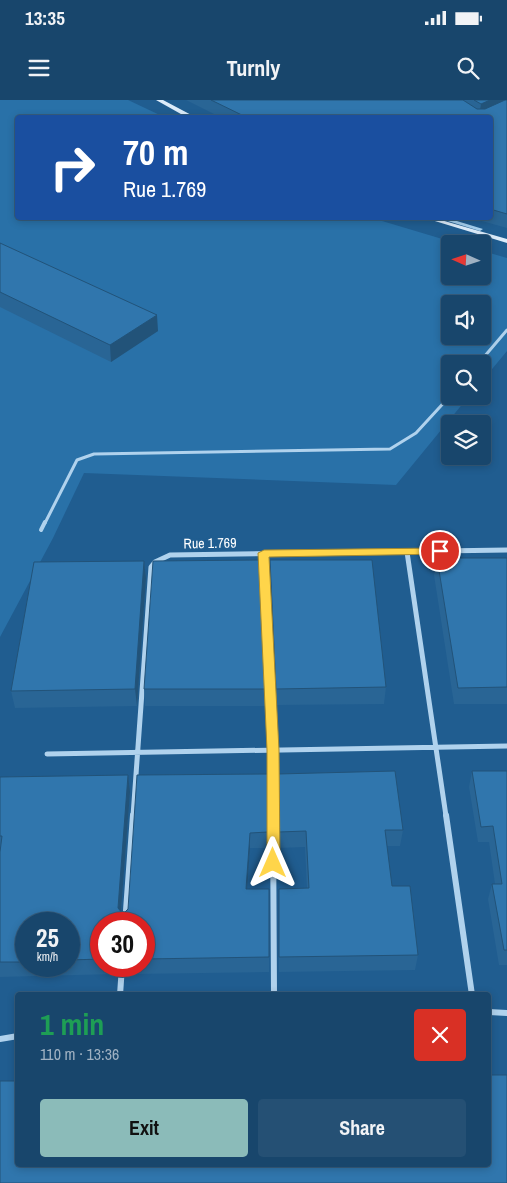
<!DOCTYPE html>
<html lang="en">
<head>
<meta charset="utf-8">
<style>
  :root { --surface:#18466c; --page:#255074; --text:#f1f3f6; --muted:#9fb1c2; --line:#365e7f; --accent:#8bbbb9 }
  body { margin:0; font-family:"Archivo Narrow",sans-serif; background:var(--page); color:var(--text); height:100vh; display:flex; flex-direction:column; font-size:19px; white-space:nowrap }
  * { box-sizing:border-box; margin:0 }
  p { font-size:16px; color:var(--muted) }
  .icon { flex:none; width:28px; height:28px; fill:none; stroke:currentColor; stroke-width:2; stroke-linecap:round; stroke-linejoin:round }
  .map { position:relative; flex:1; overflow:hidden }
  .panel { position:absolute; left:15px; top:892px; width:476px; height:175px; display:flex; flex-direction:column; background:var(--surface); border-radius:5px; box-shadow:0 2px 8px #0003,0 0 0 1px var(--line) }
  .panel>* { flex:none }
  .hud { position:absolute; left:15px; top:15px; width:478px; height:105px; border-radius:5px; box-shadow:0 2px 8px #0003,0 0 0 1px var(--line); background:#1a4fa0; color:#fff; overflow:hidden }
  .needle { width:32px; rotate:273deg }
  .controls { position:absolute; left:441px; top:135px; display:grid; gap:10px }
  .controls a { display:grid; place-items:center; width:50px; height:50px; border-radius:5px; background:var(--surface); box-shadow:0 2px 8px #0003,0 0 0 1px var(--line); font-size:25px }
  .speed { position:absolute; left:15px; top:812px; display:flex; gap:10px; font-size:25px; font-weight:700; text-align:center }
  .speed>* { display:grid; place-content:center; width:65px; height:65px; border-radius:50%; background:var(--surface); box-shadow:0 2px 8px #0003,0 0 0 1px var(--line); line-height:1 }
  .speed small { font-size:12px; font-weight:400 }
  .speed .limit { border:8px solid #d22; background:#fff; color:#111 }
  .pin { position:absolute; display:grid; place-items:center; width:42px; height:42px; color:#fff; margin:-21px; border:2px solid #fff; border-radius:50%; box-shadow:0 1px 5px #0007 }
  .me { position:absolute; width:55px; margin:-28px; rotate:0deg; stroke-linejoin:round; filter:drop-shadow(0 0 4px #0008) }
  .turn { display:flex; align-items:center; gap:18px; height:105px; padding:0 25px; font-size:22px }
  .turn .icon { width:65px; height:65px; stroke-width:2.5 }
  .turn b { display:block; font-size:35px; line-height:42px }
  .round { display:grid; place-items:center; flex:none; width:52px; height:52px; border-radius:5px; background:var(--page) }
  .summary { display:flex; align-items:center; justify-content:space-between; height:85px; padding:0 25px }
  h1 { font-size:30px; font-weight:800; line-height:38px; color:#1e9e55 }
  .primary-button { display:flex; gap:10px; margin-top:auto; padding:10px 25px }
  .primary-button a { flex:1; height:58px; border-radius:5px; background:var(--accent); color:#111; font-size:20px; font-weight:800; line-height:58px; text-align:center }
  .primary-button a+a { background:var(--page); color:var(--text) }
  .status { display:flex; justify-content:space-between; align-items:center; height:35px; padding:0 25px; background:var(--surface); direction:ltr }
  .status svg { height:14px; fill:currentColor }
  header { display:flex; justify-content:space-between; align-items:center; height:65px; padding:0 25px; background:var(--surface); font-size:22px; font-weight:800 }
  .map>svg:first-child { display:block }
  .green { fill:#2971a8; fill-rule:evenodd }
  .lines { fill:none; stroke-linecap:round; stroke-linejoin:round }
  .stream { fill:#a4cfee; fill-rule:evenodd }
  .lane-far1 { stroke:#b0d2ed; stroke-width:3 }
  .lane { stroke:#b0d2ed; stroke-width:4 }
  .street-far1 { stroke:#b0d2ed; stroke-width:5 }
  .street { stroke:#b0d2ed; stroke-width:6 }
  .secondary { fill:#dcecfa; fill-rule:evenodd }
  .wall { fill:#296595; fill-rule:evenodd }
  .shaded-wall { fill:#225379 }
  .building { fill:#3076ad; stroke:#225379 }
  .route { fill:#ffd54a; stroke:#a68a30 }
  .labels { text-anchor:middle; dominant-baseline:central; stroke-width:5; stroke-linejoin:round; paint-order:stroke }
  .street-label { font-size:14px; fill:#fff; stroke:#205d90 }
</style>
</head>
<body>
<div class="status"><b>13:35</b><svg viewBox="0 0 49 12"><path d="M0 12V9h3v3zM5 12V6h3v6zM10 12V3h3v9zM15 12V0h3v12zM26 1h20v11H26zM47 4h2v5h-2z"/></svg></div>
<header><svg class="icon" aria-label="menu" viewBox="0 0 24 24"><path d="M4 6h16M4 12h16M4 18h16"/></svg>Turnly<svg class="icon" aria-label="search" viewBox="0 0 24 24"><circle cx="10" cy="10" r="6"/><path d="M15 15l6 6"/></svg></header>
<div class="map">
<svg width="507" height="1083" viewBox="0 0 507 1083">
  <rect width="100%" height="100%" fill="#205d90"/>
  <!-- green -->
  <path class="green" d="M0 0H128L164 17 18 18V118H372L459 144H450V176H482L483 151 507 158V251L483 280 482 264H450V296H469L396 385 84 373 53 438 0 537ZM450 204H482V236H450Z"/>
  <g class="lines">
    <!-- stream -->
    <path class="stream" d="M438 118H447L483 129 480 131Z"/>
    <!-- lane-far1 -->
    <path class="lane-far1" d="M478 264 507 230
      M45 423 77 360 94 354 390 349 416 333 450 296"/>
    <!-- lane -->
    <path class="lane" d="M41 430 45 422"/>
    <!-- street-far1 -->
    <path class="street-far1" d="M407 452 446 716
      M264 453 273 650V716
      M47 654 507 646
      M133 716 151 467 155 462 170 455 507 450"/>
    <!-- street -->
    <path class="street" d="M273 715 274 895
      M446 715 472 895
      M125 824 133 715
      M120 895 122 866
      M489 912 507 913
      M0 939 18 936"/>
    <!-- secondary -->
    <path class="secondary" d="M156 0H163L197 18H188Z
      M425 118H434L507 139V143Z"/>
  </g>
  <!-- wall -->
  <path class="wall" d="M186 0H507V128L471 118H490V18H222Z
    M0 143 158 231 111 262 0 207Z
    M437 458H507V604H454L434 475Z
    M270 460 386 587 384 604 275 605 269 477Z
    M144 461 146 478 137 606 15 608 11 591Z
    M144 589H267V606H145Z
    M472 671H507V865H499L488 799 492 784H495L489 742H478L469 687Z
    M269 674 268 748H250L247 789 269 857V872L134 874H126L125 866H144V824H101V866H117L116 874 0 877V677L130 692 121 812 123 814ZM26 824H69V866H26Z
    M278 674 403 730 400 746H387L392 786 418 855 415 870 279 872V789L307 788 305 747 278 748Z"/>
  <!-- shaded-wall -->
  <path class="shaded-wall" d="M490 0H507L479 16 481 4Z
    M157 215 158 231 111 262 110 245Z
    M144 461 146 478 137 606 135 589Z
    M128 675 130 692 120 824 118 808Z
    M250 733V748L246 805V789Z
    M115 866H117L116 874Z"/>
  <!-- building -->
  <path class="building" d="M211 0H463L477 9H485L505 0H507V114L490 109V18H248Z
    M474 0H490L481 4Z
    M0 143 157 215 110 245 0 192Z
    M437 458H507V587L458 588Z
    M261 460 267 589H144L153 461Z
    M270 460H372L386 587 276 589Z
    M144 461 135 589 11 591 34 462Z
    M395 671 403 730H385L392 786H410L418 855 279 857V789L309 788 306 731 279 732 278 674Z
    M472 671H507V850H504L492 784H502L493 726 481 727Z
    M269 674 268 732 250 733 246 789H269V857L144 859V824H101V859L69 860V824H26V862H0V752L2 736H0V677L128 675 118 808 123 814 128 809 137 675Z
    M489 975H507V1083H0V981H18V1065H489Z"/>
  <!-- route -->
  <path class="route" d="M440 448 445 451 444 454 269 457 279 650 280 763 278 767H269L267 763V650L258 453 264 450Z"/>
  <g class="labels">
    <!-- street labels -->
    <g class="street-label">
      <text transform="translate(210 443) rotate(-1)">Rue 1.769</text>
    </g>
  </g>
</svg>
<div class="controls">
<a><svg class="needle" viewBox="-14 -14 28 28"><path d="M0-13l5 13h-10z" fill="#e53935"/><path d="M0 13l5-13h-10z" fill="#9fb1c2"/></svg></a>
<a><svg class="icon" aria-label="sound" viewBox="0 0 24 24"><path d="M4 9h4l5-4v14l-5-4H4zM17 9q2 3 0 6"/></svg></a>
<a><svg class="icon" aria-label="search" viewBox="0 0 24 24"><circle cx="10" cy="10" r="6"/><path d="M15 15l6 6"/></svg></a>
<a><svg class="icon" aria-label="layers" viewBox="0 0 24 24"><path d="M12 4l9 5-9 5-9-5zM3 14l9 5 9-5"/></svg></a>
</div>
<div class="speed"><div>25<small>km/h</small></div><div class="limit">30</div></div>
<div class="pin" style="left:440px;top:451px;background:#d93025"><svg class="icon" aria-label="arrive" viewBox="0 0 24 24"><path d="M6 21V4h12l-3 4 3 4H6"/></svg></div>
<svg class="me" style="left:273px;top:763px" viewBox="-20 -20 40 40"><path d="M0-17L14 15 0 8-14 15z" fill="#ffd54a" stroke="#fff" stroke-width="4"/></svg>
<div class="hud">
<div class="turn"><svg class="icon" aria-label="right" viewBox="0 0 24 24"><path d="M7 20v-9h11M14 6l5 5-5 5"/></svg><div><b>70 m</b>Rue 1.769</div></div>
</div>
<section class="panel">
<div class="summary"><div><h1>1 min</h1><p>110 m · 13:36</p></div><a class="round" style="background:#d93025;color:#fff"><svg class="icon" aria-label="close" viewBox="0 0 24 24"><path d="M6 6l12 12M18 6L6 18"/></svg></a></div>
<div class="primary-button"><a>Exit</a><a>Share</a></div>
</section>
</div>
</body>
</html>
